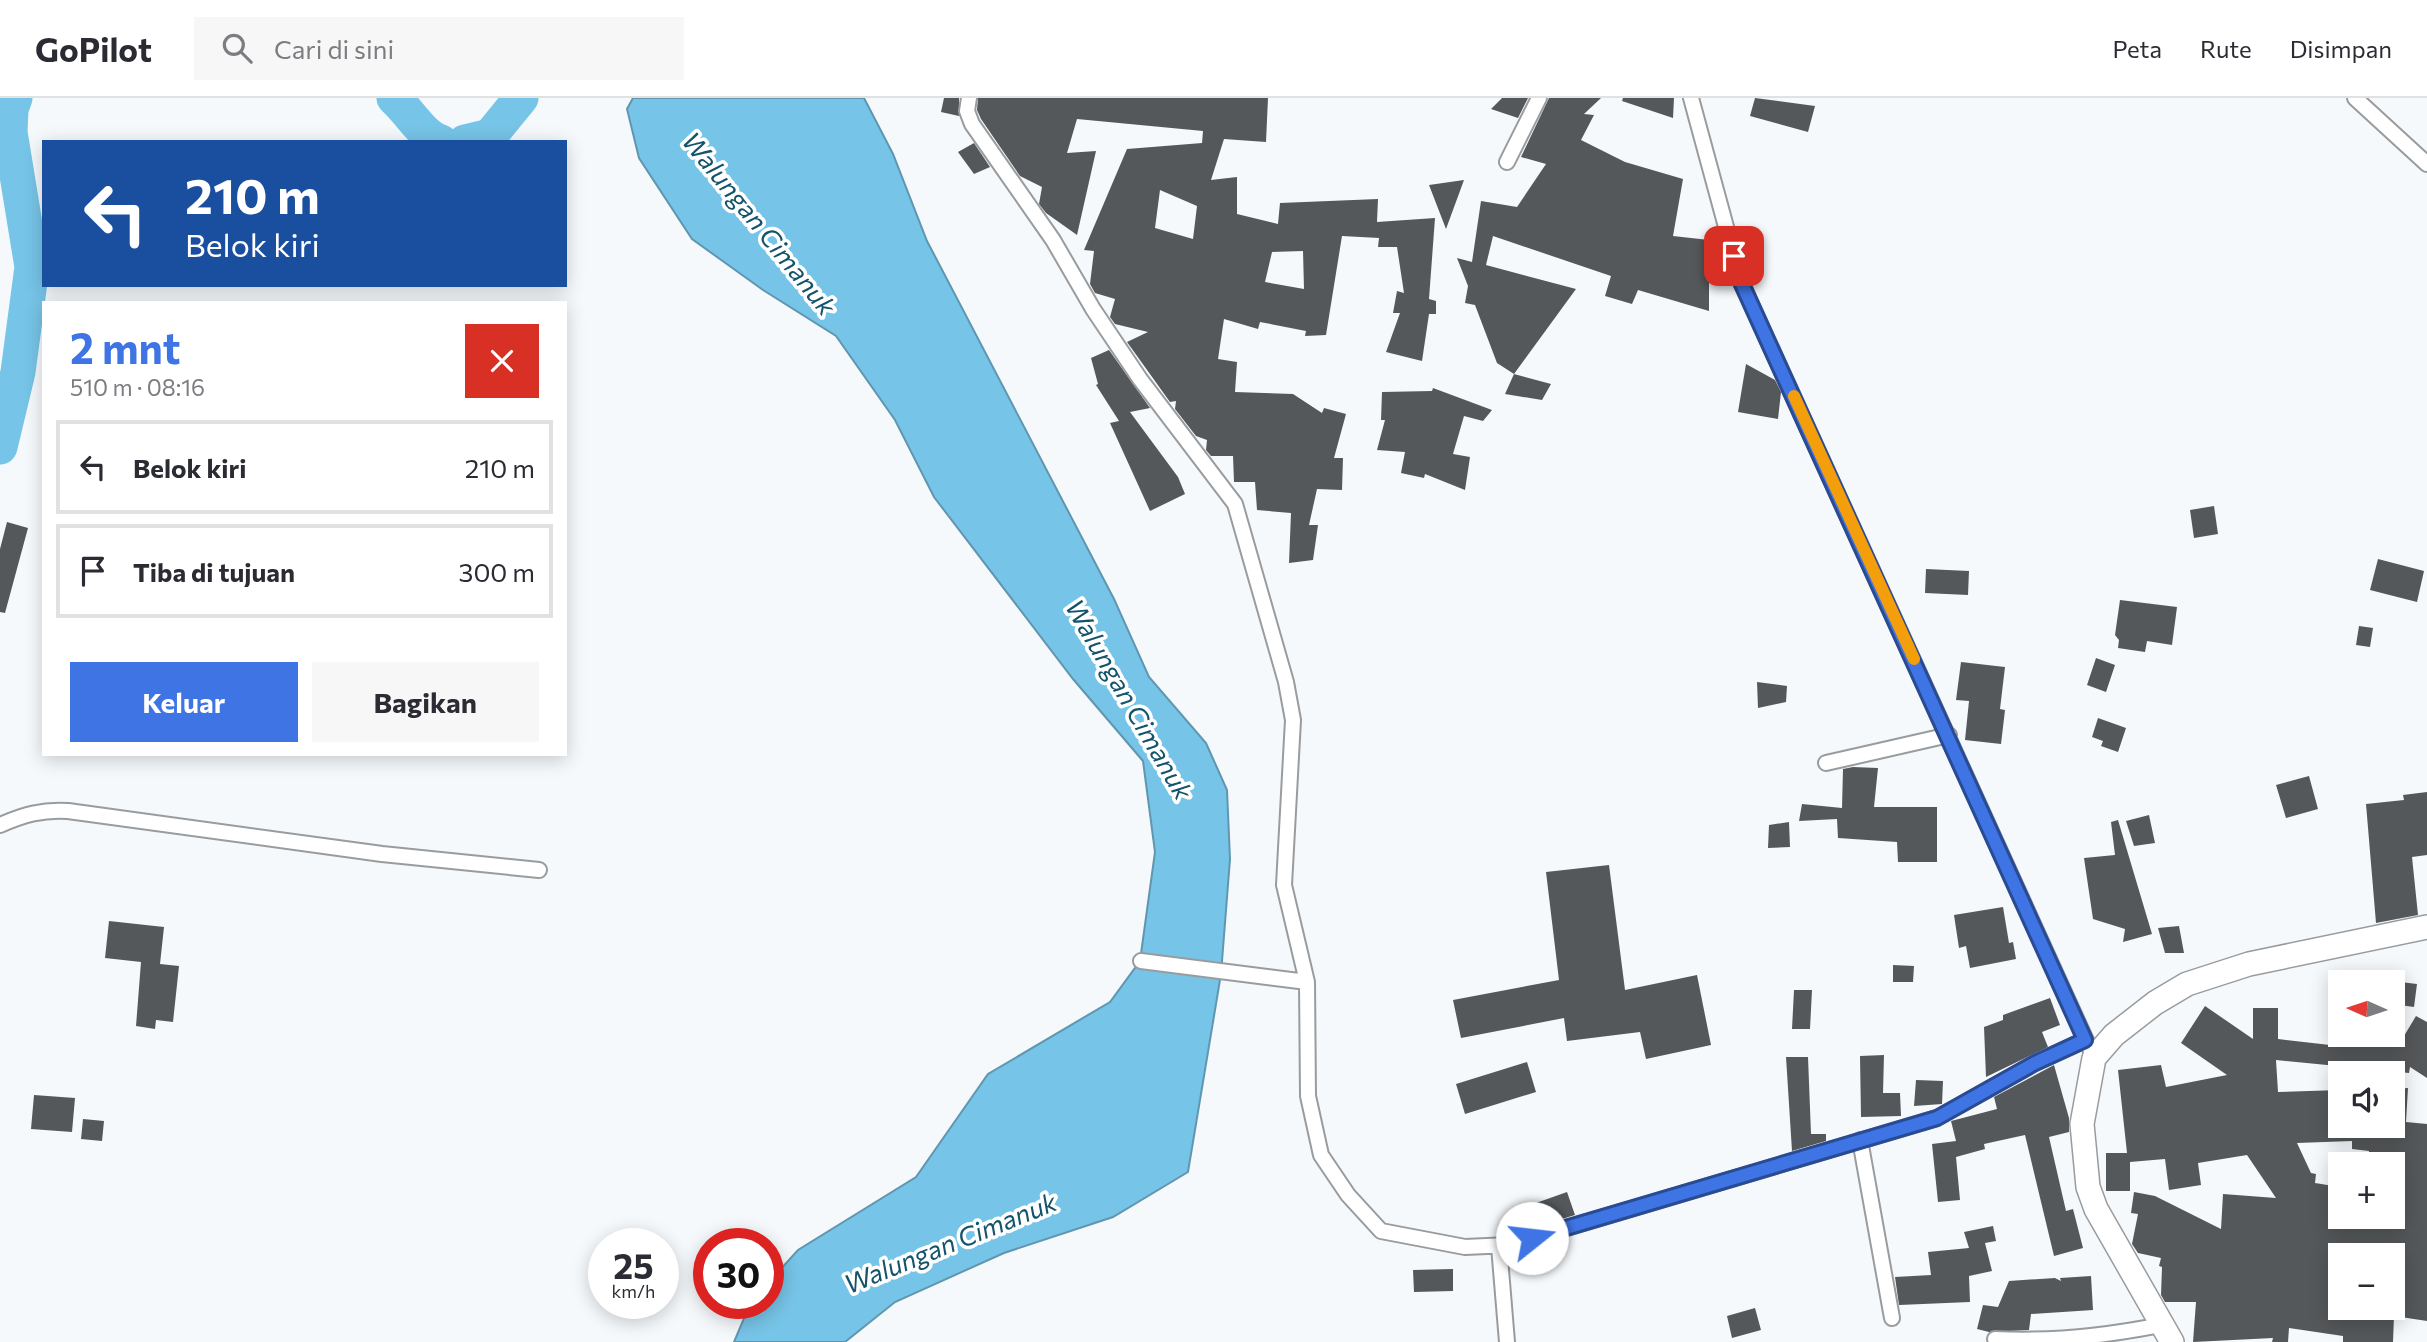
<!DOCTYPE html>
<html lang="id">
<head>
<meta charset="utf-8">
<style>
  :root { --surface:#fff; --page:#f7f7f7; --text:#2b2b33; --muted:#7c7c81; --line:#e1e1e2; --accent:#3f74e4 }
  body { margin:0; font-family:Commissioner,sans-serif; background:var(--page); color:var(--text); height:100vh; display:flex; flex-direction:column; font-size:26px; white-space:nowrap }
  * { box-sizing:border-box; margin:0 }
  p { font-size:23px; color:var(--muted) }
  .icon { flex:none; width:38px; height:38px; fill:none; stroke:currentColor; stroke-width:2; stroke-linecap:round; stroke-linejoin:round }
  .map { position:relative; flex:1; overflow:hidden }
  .side { position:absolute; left:42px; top:203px; width:525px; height:455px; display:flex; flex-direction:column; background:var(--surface); border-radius:0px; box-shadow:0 4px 18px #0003 }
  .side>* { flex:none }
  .guide { position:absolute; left:42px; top:42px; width:525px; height:147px; border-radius:0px; box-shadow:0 4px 18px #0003; background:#1a4fa0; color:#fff; overflow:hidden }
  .needle { width:46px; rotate:273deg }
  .buttons { position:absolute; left:2328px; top:872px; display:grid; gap:14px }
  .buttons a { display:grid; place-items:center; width:77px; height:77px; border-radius:0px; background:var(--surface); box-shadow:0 4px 18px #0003; font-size:35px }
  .speed { position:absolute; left:588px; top:1130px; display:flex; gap:14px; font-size:35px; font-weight:700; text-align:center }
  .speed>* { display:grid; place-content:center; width:91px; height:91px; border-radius:50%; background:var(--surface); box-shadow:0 4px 18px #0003; line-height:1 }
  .speed small { font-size:18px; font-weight:400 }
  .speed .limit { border:10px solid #d22; background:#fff; color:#111 }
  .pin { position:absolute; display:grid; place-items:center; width:60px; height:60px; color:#fff; margin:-30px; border-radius:14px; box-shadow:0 4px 10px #0006 }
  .me { position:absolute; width:77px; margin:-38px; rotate:74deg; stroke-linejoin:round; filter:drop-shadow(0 0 5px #0008) }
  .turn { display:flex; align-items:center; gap:24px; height:147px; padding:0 28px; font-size:32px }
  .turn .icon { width:91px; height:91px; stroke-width:2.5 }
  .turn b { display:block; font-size:49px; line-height:60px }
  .round { display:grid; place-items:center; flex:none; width:74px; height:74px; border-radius:0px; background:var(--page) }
  .overview { display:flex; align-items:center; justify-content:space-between; height:119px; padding:0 28px }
  h1 { font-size:42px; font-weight:700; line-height:52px; color:var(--accent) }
  .button { display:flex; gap:14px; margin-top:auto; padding:14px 28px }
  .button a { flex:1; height:80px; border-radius:0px; background:var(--accent); color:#fff; font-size:28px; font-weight:700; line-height:80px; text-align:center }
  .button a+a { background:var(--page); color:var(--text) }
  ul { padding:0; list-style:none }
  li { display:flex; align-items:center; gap:21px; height:94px; margin:0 14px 10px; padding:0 14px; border:4px solid var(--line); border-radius:0px }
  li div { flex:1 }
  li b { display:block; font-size:26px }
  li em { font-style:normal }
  header { display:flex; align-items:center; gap:42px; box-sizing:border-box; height:98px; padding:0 35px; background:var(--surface); border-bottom:2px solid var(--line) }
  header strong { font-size:33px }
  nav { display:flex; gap:38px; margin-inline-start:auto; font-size:24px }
  .search { width:490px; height:63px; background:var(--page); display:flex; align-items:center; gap:18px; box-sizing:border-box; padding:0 24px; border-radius:0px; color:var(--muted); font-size:26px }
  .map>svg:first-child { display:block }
  .water { fill:#76c4e7; stroke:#6096af; stroke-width:2 }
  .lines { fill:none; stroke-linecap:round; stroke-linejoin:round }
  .river { stroke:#76c4e7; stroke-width:35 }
  .building { fill:#55585a; fill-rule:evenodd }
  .minor-casing { stroke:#999c9e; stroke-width:18 }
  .primary-casing { stroke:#999c9e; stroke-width:26 }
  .minor { stroke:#fff; stroke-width:14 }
  .primary { stroke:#fff; stroke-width:23 }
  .route-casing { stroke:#294b94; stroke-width:18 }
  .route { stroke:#3f74e4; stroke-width:12 }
  .slow { stroke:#f59e0b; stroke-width:12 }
  .labels { text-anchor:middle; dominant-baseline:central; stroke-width:7; stroke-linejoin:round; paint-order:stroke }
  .water-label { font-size:26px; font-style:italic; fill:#13536b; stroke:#fff }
</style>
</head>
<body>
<header>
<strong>GoPilot</strong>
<div class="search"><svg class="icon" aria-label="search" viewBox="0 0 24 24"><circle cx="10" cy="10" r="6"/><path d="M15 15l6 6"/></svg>Cari di sini</div>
<nav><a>Peta</a><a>Rute</a><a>Disimpan</a></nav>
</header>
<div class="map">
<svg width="2427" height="1244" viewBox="0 0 2427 1244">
  <rect width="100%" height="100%" fill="#f5f9fc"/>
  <!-- water -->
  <path class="water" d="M633 0H864L893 56 927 143 1114 501 1149 579 1206 645 1227 692 1230 761 1221 876 1188 1074 1113 1119 1004 1155 895 1204 845 1244H734L750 1206H768V1185L798 1152 916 1079 988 976 1110 904 1140 863 1155 754 1143 663 1073 581 934 399 895 322 836 238 763 192 692 141 639 60 627 11Z"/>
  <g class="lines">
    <!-- river -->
    <path class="river" d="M394 0C410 14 421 37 441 44
      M465 44 490 38 521 0
      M0 349 18 274 32 169 10 34 11 11 15 0"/>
  </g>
  <!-- building -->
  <path class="building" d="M944 0H959V18L941 14Z
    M978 0H1268L1266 44 1224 41 1211 82 1237 79V116L1278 126 1280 105 1378 101 1377 124 1435 120 1429 201 1436 203V216H1429L1422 263 1386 254 1400 215H1393L1397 193 1404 195 1397 149H1378L1379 140 1342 138 1326 237 1305 238 1306 233 1260 224 1258 231 1224 221 1218 261 1237 264 1235 294 1293 296 1322 315 1324 310 1346 316 1334 360H1343L1342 392 1317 391 1309 427H1318L1313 462 1289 465 1291 415 1257 412 1255 384H1234L1233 358H1211L1206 352 1207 342 1196 338 1175 311 1176 303 1170 304 1127 244 1148 234 1115 226 1110 219 1115 201 1095 195 1090 186 1094 153 1084 152 1127 51 1202 45 1203 33 1077 21 1067 55 1096 53 1077 137 1046 115 1039 106 1042 89 1020 78 981 21 977 12ZM1160 92 1197 108 1193 141 1155 130ZM1303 153 1304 191 1265 184 1272 154Z
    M1502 0H1528L1518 20 1491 11Z
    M1549 0H1601L1584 16 1594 17 1581 42 1625 64 1683 81 1673 138 1709 142V213L1638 192 1632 206 1605 198 1611 178 1493 138 1486 167 1576 191 1514 276 1497 265 1475 207 1465 205 1468 188 1457 160 1472 164 1481 103 1517 109 1546 66 1521 59Z
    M1623 0H1674L1673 20 1622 3Z
    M1755 0 1815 8 1808 34 1750 18Z
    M974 45 990 69 974 76 958 54Z
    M1464 82 1446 131 1429 87Z
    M1109 252 1150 310 1130 314 1178 379 1185 396 1150 413 1110 325 1119 323 1096 287 1098 286 1091 260Z
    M1746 266 1775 282 1781 294 1778 321 1738 314Z
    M1514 276 1551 286 1542 302 1505 296Z
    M1433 290 1492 312 1483 323 1464 318 1453 356 1470 359 1465 392 1425 376 1424 380 1401 375 1405 354 1377 352 1385 322H1381L1382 294 1432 293Z
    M2214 408 2218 436 2194 440 2190 412Z
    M7 424 28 430 5 515 0 514V451Z
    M2378 461 2424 473 2417 504 2370 492Z
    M1926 471 1969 473 1968 497 1925 495Z
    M2120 502 2177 509 2172 547 2147 543 2145 554 2118 550 2119 542 2115 537Z
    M2359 528 2373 530 2370 549 2356 547Z
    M2096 560 2115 567 2106 594 2087 587Z
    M1961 564 2005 569 2000 611 2005 612 2001 646 1965 642 1969 603 1956 602Z
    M1757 584 1787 588 1786 604 1758 610Z
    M2098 620 2126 630 2118 654 2101 648 2103 643 2092 639Z
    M1853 669 1878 670 1874 709H1937V764H1898L1897 744 1838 740 1837 721 1799 723 1802 706 1842 710 1843 671Z
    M2309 678 2318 711 2286 720 2276 687Z
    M2427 694V757L2412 759 2418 817 2376 825 2366 706 2404 702 2403 697Z
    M2149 717 2155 745 2134 748 2126 723Z
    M2118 722 2152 836 2123 844 2125 831 2093 821 2084 760 2115 757 2111 724Z
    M1789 724 1790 749 1768 750 1769 727Z
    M1609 767 1625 892 1697 877 1711 947 1646 961 1640 934 1567 943 1564 920 1461 940 1453 902 1559 882 1546 774Z
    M2003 809 2009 845 2013 844 2016 861 1970 870 1966 848 1959 850 1954 817Z
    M109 823 164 829 160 866 179 868 173 924 156 922 155 931 136 928 141 864 105 860Z
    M2179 828 2184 855H2165L2158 830Z
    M1893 867 1914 868 1913 884H1893Z
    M2392 883 2417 886 2414 909 2392 906Z
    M1794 892H1812L1810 931H1792Z
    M2050 900 2060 927 2042 934 2048 949 1986 979 1984 929 2003 922V917Z
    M2205 908 2253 941V910H2278V941L2330 947V942H2338V936L2401 943 2416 918 2427 924V980L2410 969 2409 975 2276 962 2278 994 2340 992V1027H2392V991L2408 990 2406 1024 2427 1026V1223L2394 1218 2393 1244H2343V1238L2289 1230 2288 1244H2272L2273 1240 2193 1244 2196 1204H2165L2161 1197 2162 1169 2159 1168 2161 1160 2138 1155 2132 1146 2138 1116 2131 1115 2134 1094 2155 1098 2221 1131 2223 1096 2276 1100 2247 1057 2198 1065 2201 1087 2169 1092 2165 1061 2130 1064V1093H2106V1055H2127L2118 972 2161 967 2166 989 2227 977 2181 945ZM2352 1043V1051L2369 1053 2368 1066H2392V1118H2340V1089L2315 1085 2316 1076 2311 1075 2297 1045ZM2340 1157H2392V1209H2340Z
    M1884 957 1883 995H1900L1901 1018 1861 1019 1860 958Z
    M1786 959H1808L1811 1036H1826V1043L1792 1053Z
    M1527 964 1536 994 1465 1016 1456 986Z
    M2054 967 2069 1020V1034L2049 1039 2066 1113 2073 1111 2083 1150 2054 1158 2025 1037 1984 1046 1985 1051 1956 1059 1960 1102 1938 1104 1932 1046 1956 1043 1951 1023 1997 1011 1994 999Z
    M1916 982 1943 983 1942 1006 1914 1008Z
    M34 997 75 1000 72 1034 31 1031Z
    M83 1021 104 1023 102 1043 81 1041Z
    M1567 1094 1575 1117 1515 1135 1508 1115Z
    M1993 1128 1996 1143 1985 1145 1992 1173 1969 1178 1970 1204 1899 1207 1895 1179 1931 1177 1928 1154 1969 1150 1964 1134Z
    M1453 1171V1193L1414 1194 1413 1172Z
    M2091 1178 2093 1212 2031 1216 2029 1232 1989 1234 1977 1231 1983 1207 1998 1209 2009 1183 2055 1180 2061 1183 2060 1180Z
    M1755 1210 1761 1232 1732 1240 1727 1218Z"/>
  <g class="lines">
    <!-- minor casing -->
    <g class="minor-casing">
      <path id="minor" d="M969 0 967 13 972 26 1053 142 1093 211 1140 281 1235 406 1286 584 1293 622 1284 787 1307 884 1308 998 1321 1057 1348 1097 1381 1133 1465 1149 1509 1147 1937 1020 2035 965 2085 942
        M1691 0 1741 184 2089 949
        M2355 0 2427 66
        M1507 64 1539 0
        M1826 665 1949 637
        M0 727C23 717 43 711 68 713L382 756 539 772
        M1141 863 1307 884
        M1860 1042 1892 1220
        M1499 1148 1507 1244
        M1995 1241C2052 1244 2105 1238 2161 1227"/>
    </g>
    <!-- primary casing -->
    <g class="primary-casing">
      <path id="primary" d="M2172 1244 2096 1111 2088 1089 2082 1026 2094 960 2114 937 2155 905 2187 886 2249 866 2427 829"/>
    </g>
    <!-- minor -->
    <use href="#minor" class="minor"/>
    <!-- primary -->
    <use href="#primary" class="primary"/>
  </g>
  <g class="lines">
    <!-- route casing -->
    <g class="route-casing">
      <path id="route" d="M1532 1140 1937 1020 2035 965 2085 942 1741 184 1734 158"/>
    </g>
    <!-- route -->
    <use href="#route" class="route"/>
    <!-- slow -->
    <path class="slow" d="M1794 298 1914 561"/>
  </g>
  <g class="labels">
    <!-- water labels -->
    <g class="water-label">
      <text transform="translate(760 125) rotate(51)">Walungan Cimanuk</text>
      <text transform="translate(1130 601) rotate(60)">Walungan Cimanuk</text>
      <text transform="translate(950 1144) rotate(-22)">Walungan Cimanuk</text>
    </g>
  </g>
</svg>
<div class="buttons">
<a><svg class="needle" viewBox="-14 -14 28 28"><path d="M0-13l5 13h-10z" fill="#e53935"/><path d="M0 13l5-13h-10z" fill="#7c7c81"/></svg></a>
<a><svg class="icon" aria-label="sound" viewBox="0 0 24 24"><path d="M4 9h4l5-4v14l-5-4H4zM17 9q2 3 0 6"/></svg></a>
<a>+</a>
<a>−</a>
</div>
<div class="speed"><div>25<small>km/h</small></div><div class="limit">30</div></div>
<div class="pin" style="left:1734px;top:158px;background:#d93025"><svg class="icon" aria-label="arrive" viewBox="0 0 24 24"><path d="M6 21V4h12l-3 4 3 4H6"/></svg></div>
<svg class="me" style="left:1532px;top:1140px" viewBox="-20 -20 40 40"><circle r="19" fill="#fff"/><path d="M0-13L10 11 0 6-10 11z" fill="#3f74e4"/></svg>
<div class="guide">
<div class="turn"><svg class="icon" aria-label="left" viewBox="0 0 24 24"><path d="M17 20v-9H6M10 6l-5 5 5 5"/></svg><div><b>210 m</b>Belok kiri</div></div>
</div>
<section class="side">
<div class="overview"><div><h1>2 mnt</h1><p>510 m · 08:16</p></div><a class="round" style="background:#d93025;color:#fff"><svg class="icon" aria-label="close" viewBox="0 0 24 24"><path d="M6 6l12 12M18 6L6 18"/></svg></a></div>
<ul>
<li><svg class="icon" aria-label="left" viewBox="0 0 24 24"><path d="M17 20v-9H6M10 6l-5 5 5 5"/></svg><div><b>Belok kiri</b></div><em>210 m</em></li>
<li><svg class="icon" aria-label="arrive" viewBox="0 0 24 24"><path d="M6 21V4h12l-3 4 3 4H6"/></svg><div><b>Tiba di tujuan</b></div><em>300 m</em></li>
</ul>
<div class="button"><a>Keluar</a><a>Bagikan</a></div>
</section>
</div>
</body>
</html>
